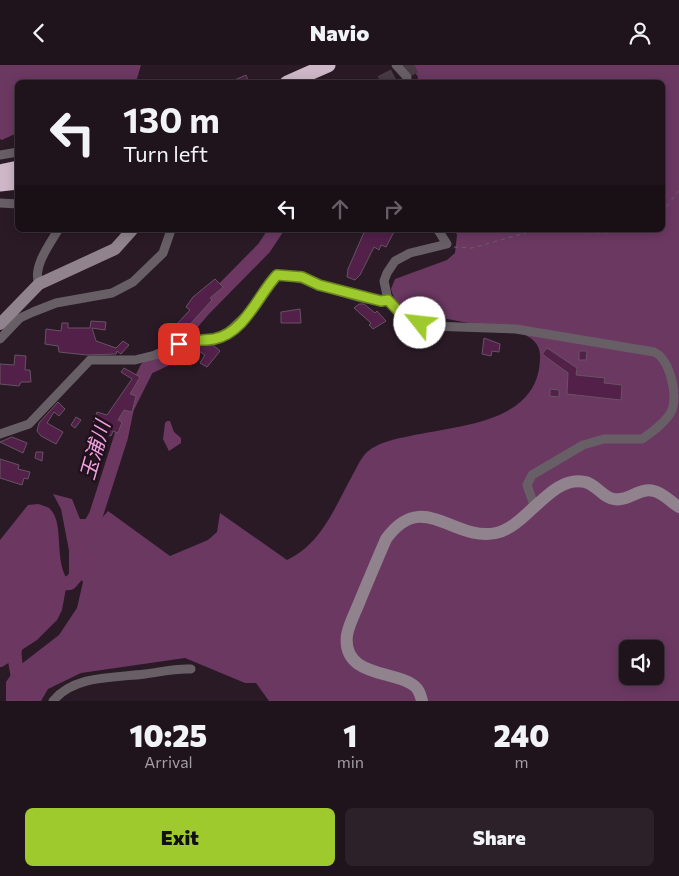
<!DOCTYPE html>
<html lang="en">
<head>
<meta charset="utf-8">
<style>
  :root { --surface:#20141c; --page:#2d2129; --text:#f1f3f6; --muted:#a29ea3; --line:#3d333b; --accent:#9fca2e }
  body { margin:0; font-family:Commissioner,"Noto Sans JP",sans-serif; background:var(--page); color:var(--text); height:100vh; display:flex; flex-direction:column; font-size:19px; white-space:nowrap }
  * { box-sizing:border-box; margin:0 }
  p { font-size:16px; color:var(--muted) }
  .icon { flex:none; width:28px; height:28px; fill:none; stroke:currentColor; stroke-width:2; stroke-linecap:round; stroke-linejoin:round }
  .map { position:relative; height:636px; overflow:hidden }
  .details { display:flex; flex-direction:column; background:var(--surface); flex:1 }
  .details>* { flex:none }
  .banner { position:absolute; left:15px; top:15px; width:650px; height:152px; border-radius:8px; box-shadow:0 2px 12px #0003,0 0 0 1px var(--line); background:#20141c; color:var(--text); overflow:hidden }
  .tools { position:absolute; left:619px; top:575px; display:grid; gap:10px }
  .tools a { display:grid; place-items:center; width:45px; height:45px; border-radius:8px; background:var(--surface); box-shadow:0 2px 12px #0003,0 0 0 1px var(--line); font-size:25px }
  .pin { position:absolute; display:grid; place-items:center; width:42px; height:42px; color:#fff; margin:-21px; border-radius:10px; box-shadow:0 2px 8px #0006 }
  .me { position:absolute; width:55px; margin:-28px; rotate:299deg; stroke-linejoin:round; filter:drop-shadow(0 0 4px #0008) }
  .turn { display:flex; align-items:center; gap:18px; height:105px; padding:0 25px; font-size:22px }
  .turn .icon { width:65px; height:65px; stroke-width:2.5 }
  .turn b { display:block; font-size:35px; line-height:42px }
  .lanes { display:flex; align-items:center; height:48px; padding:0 25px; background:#0003; justify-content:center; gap:25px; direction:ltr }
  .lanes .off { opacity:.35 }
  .eta { display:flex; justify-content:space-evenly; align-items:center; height:85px; text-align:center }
  .eta b { font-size:30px; font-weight:800; line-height:35px }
  .cta { display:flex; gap:10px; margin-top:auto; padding:10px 25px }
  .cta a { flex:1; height:58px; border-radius:8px; background:var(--accent); color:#111; font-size:20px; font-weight:800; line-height:58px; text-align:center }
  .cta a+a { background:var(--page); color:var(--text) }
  header { display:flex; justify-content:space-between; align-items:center; height:65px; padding:0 25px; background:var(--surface); font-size:22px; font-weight:800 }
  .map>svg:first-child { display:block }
  .forest { fill:#6b3862; fill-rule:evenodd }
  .water { fill:#6c3862 }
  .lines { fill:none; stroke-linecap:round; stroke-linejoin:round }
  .river { stroke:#6c3862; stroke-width:14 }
  .building { fill:#522049; stroke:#665362 }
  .highway-tunnel { stroke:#493a45; stroke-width:15; stroke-dasharray:15 8; stroke-linecap:butt }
  .path { stroke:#6c5e69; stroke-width:1; stroke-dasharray:4 4; stroke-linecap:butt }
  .street { stroke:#685f66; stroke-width:9 }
  .secondary { stroke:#91838d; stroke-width:12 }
  .highway { stroke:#ceb8c8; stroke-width:15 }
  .route-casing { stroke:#67831e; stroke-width:12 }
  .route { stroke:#9fca2e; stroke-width:9 }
  .labels { text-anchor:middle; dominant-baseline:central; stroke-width:5; stroke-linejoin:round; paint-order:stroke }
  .water-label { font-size:20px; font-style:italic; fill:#f1a1e0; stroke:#20111d }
</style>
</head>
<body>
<header><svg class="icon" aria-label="back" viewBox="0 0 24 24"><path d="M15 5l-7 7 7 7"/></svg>Navio<svg class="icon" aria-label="person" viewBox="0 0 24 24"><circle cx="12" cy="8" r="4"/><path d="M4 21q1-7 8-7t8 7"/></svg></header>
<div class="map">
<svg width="679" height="636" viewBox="0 0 679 636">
  <rect width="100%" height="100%" fill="#2a1a26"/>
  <!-- forest -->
  <path class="forest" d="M0 0H141L136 17 18 18 17 68 2 75 0 74Z
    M410 0H679V636H269L256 618H245L185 593 81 608 48 624 41 636H6V617L15 604 59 570 77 543 83 517 72 501 61 444 53 429 72 434 80 454H101L108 446 170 491 208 475 217 467 220 448 287 495C321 479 334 444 351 413 356 404 360 394 367 387 379 377 395 374 410 371 458 360 539 359 540 293 541 278 531 272 518 267L409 247C398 243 394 235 391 224L395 214 447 195 455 188 457 170 455 165H662V18L417 17 418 12ZM628 584H655V611H628Z"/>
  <!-- water -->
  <path class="water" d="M167 356H170L174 367 181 373V378L169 386 163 374 165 358Z
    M38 439C41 440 46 441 49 443 66 457 52 498 70 518L66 523 62 545 57 555 37 575 23 584 15 594 2 602H0V475L28 440Z"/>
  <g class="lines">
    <!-- river -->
    <path class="river" d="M53 521 55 519 70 518 76 511V485L96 450 121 372 127 343 147 303 166 294 175 278 204 244 264 183 276 165
      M16 577C11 593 21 618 22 636"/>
  </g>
  <!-- building -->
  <path class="building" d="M246 10 249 18H230V17Z
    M365 165H395L386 182 381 180 379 185 374 182 360 210 355 215 347 212 348 204Z
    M215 214 223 222 210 233 212 235 182 268 180 266 175 275 167 277 175 261 190 245 186 242 193 232Z
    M359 239H364L375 248 377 246 386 256 373 264 369 260 371 258 354 243Z
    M300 244 301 258H281V247Z
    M91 256 106 257 105 265 92 263 96 276 116 283 123 276 129 280 121 289 117 286 116 289 87 290 59 287 58 281 45 279 46 264 61 266 62 258H68V263H90Z
    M484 273 500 279 499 287 492 286 491 291 482 289Z
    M213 280 220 286 207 302 200 298 205 290 191 281Z
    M547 283 577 303 576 310 605 313 604 318 622 320 621 335 567 329 568 308 542 289Z
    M579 286H587L586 295H579Z
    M15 290 26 291 25 305H30L31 317H21L19 321 0 319V299L14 300Z
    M124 303 140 312 130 329 136 331 132 347 124 345 118 355 122 357 118 368 113 366 111 371 92 361 97 347 107 350 132 314 121 307Z
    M550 324 559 325V332L550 331Z
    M58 337 65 344 59 351 54 347 47 358 63 367 56 379 41 371 37 366 39 358Z
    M76 352 81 355 75 363 71 360Z
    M12 372 27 378 23 388 0 377Z
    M36 387H43L42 396 35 393Z
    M0 394 19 400 18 404 30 407 28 414 24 413 22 420 0 413Z"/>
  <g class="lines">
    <!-- highway-tunnel -->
    <path class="highway-tunnel" d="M381 18 416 0"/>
    <!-- path -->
    <path class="path" d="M662 148 679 125
      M454 182 472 183 529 167 611 168 620 165"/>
    <!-- street -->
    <path class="street" d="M396 0 407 12 406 18
      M0 90 18 87
      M0 138 18 139
      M438 165 447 179 410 188 395 196 387 208 384 216 388 235 403 251 430 261 516 264 654 287C670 294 679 332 671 347 665 358 652 367 642 374H604L583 380 532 410 527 420 535 443
      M39 219C32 202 50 179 58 165
      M0 274 20 253 33 247 56 238 112 228 133 217 163 188 171 165
      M0 369 29 359 90 295H135L155 290 190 275 215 274 226 269 254 243 277 210C314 211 351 238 388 235
      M53 636C74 610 114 613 145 609 161 607 175 603 191 604"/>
    <!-- secondary -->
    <path class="secondary" d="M0 259 39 219 115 184 132 165
      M422 636C420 628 418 622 410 618 389 606 342 610 347 570 349 559 355 548 359 538 368 516 377 495 386 474 423 423 453 477 496 468 528 461 551 409 585 417 596 419 603 433 614 434 628 437 639 422 654 426 663 428 671 437 679 442"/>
    <!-- highway -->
    <path class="highway" d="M287 18 328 0
      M0 107 18 103
      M0 119 18 117"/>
  </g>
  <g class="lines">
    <!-- route casing -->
    <g class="route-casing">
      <path id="route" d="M179 279C191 274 202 276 214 274 245 268 258 230 277 210L302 212 319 220 381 236 388 235 403 251 420 258"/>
    </g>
    <!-- route -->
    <use href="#route" class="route"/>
  </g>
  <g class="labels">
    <!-- water labels -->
    <g class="water-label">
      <text transform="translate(94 385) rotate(-74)">玉浦川</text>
    </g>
  </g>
</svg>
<div class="tools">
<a><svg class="icon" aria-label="sound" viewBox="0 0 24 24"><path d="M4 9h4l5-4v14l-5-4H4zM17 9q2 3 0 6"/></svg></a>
</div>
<div class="pin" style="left:179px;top:279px;background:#d93025"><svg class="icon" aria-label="arrive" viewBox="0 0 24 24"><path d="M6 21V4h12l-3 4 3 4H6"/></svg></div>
<svg class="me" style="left:420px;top:258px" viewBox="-20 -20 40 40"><circle r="19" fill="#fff"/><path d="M0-13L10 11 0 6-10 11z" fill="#9fca2e"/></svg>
<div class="banner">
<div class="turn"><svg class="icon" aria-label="left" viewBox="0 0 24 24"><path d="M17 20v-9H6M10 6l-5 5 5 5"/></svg><div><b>130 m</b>Turn left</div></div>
<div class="lanes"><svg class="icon" aria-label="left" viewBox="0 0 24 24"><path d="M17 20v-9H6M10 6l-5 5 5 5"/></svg><svg class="icon off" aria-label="ahead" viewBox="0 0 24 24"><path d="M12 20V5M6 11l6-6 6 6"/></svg><svg class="icon off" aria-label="right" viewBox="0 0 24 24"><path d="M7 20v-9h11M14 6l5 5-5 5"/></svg></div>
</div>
</div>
<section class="details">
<div class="eta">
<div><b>10:25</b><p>Arrival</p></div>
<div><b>1</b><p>min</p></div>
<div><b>240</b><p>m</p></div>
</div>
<div class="cta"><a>Exit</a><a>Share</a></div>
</section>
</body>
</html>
